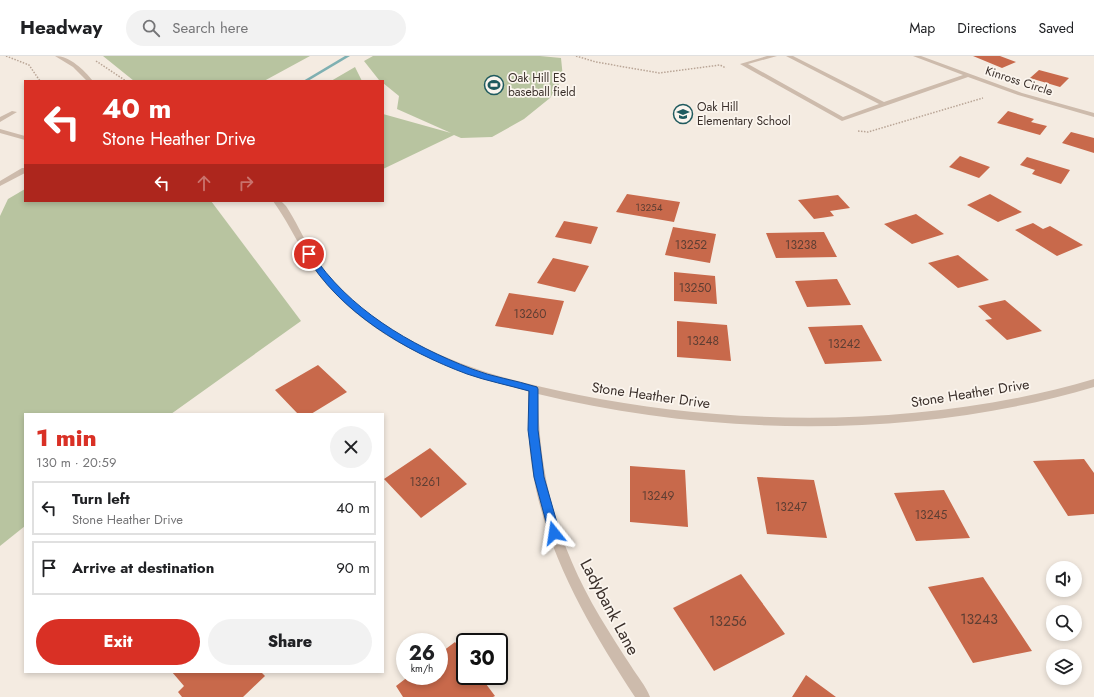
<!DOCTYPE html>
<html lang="en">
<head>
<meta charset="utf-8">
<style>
  :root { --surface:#fff; --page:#f2f2f2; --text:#202124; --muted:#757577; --line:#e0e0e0; --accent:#d93025 }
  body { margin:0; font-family:Jost,sans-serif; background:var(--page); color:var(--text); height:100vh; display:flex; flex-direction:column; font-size:15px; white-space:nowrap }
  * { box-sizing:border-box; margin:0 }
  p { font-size:13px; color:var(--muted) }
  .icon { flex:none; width:22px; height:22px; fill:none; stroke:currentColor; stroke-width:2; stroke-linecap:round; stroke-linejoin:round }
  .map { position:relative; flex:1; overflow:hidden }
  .panel { position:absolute; left:24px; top:357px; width:360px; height:260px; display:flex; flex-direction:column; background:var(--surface); border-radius:0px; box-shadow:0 2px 6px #0003 }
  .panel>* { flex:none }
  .banner { position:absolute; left:24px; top:24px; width:360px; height:122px; border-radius:0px; box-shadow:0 2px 6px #0003; background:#d93025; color:#fff; overflow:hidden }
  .fabs { position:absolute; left:1046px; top:505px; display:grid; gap:8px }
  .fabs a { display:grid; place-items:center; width:36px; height:36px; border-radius:50%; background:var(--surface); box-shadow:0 2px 6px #0003; font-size:20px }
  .speed { position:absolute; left:396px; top:577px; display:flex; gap:8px; font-size:20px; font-weight:700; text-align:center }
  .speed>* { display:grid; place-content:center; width:52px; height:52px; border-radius:50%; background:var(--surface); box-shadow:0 2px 6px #0003; line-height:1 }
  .speed small { font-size:10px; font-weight:400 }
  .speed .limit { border:2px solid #111; border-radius:6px; background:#fff; color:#111 }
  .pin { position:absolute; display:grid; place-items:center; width:34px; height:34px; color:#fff; margin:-17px; border:2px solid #fff; border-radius:50%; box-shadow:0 1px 4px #0007 }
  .me { position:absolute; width:44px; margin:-22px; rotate:345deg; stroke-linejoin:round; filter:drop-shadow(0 0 3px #0008) }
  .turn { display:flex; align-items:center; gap:14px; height:84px; padding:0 12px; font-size:18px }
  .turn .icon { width:52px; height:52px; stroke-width:2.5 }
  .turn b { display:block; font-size:28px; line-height:34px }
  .lanes { display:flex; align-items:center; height:38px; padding:0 12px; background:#0003; justify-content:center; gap:20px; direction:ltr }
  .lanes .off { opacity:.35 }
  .round { display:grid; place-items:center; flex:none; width:42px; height:42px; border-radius:21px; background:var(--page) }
  .head { display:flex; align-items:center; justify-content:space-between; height:68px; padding:0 12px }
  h1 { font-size:24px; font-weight:800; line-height:30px; color:var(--accent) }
  .action { display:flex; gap:8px; margin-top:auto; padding:8px 12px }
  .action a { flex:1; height:46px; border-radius:24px; background:var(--accent); color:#fff; font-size:16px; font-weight:800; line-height:46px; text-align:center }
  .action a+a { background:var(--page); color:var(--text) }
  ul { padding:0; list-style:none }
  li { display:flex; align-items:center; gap:12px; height:54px; margin:0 8px 6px; padding:0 4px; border:2px solid var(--line); border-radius:0px }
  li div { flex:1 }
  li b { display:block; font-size:15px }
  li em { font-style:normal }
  header { display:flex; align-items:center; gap:24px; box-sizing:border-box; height:56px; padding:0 20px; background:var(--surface); border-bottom:1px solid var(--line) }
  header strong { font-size:19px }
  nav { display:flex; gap:22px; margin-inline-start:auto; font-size:14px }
  .search { width:280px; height:36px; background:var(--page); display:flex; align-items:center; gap:10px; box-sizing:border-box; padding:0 14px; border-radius:22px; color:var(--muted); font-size:15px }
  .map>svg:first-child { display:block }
  .green { fill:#b8c4a0 }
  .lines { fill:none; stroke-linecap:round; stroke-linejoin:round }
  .stream { fill:#7fb0b2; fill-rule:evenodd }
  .building { fill:#c8694b }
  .path { stroke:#b9a596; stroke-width:1.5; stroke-dasharray:1.5 1.5; stroke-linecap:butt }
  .minor { fill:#cdbbac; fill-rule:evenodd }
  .route { fill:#1a73e8; stroke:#114b97 }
  .labels { text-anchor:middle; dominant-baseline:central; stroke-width:3.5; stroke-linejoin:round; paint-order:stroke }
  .far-number-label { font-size:10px; fill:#5e3e33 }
  .far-poi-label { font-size:12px; fill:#3b302b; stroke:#fbf5ee; text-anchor:start }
  .far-street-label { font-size:12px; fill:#3b302b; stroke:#fbf5ee }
  .number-label { font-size:12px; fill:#5e3e33 }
  .street-label { font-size:14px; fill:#3b302b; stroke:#fbf5ee }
  .near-number-label { font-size:14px; fill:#5e3e33 }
  .near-street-label { font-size:17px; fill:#3b302b; stroke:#fbf5ee }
</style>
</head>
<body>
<header>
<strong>Headway</strong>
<div class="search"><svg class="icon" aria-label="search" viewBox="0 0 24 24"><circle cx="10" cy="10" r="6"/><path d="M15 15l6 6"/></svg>Search here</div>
<nav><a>Map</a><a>Directions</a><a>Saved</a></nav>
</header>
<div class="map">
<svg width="1094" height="641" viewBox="0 0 1094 641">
  <rect width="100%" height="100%" fill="#f4ebe1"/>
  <!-- green -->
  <path class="green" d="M103 0H310L264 25H134Z
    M373 0H540L561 2 563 22 550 42 524 63 492 81 461 82 454 79 383 113V58L451 77 397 53 399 40 383 27V25L379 24 364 5Z
    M355 11 362 25H331Z
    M25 133V145H211L301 265 171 358H25V470L0 490V160L8 143Z"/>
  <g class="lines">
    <!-- stream -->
    <path class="stream" d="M345 0H350L308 25H303Z"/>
  </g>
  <!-- building -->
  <path class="building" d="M973 0H1000L1016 6 1002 12Z
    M1039 14 1069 22 1060 31 1030 22Z
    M1008 55 1034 63 1031 66 1047 70 1040 79 997 67Z
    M1071 76 1094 82V97L1062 87Z
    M960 100 990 111 979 122 949 111Z
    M1027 101 1070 114 1061 128 1032 118 1035 114 1020 109Z
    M627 138 680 146 674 166 616 156Z
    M990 138 1022 156 998 166 967 149Z
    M838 139 850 152 830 155 834 160 814 163 798 144Z
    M916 158 944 178 912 188 884 168Z
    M564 165 598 171 591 188 555 181Z
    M1033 167 1043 173 1050 170 1083 189 1057 200 1015 174Z
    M673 171 716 178 710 207 665 199Z
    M824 176 837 201 776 202 766 177Z
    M958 199 989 224 958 232 928 207Z
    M553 202 589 210 575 236 537 227Z
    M674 216 715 220 717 248 674 245Z
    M837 223 851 249 807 251 795 225Z
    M509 237 564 245 553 279 495 270Z
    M1005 244 1042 275 1007 284 985 264 992 263 978 250Z
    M677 265 727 269 731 305 677 301Z
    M862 269 882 305 825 308 808 271Z
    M318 309 347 336 311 358H298L275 334Z
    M430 392 467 428 421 462 384 423Z
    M1084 403 1094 417V458L1068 460 1033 405Z
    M630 410 685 414 688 471 630 466Z
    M757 421 814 424 827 482 767 478Z
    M944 434 970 482 916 485 894 437Z
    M741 518 785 578 714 615 673 552Z
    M983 521 1032 595 973 607 928 531Z
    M455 586 465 600V620H480L495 640 493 641H403L396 630 409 620H439V598Z
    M172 616H261L265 620 243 641H182L178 636 184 630Z
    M806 619 836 641H792Z"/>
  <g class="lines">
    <!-- path -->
    <path class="path" d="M6 0 29 9 40 25
      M576 0 596 6 659 17 720 9 726 12
      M96 5 126 25
      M858 75 868 76 983 42"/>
    <!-- minor -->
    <path class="minor" d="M55 0C70 0 84 14 93 25H87L73 11Z
      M767 0H777L748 8 843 61 879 48 786 0H793L884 46 963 19 913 0H921L1022 37 1094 57V61L1018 39 968 21 842 65 740 8Z
      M12 55 17 56 0 66V61Z
      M0 73 25 80V84L0 77Z
      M22 112H25V117L0 130V125Z
      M273 145H281L286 150C296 165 303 181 312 197 324 217 341 235 359 250 424 302 498 323 579 339 743 372 932 371 1094 323V331C920 383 714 381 538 338 539 422 557 488 600 561 610 577 620 594 631 610 637 620 646 630 650 641H635C589 571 545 496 532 412 528 386 528 361 528 335 452 317 372 285 321 222 302 198 291 170 273 145Z"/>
  </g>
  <!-- route -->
  <path class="route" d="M309 195 311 196C348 253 410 289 472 313 492 321 515 324 537 331L538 333V374L544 421 560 477 558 480 554 482 550 480 549 477 534 421 528 374 529 335C508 329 487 325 467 318 405 295 339 256 305 198Z"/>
  <!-- icons -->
  <defs>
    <g id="stadium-ring" transform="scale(1)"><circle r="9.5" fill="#fbf5ee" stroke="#1f5a5e" stroke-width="1.5"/><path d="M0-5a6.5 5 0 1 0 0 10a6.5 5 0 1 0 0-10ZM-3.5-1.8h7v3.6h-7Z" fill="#1f5a5e"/></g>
    <g id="school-ring" transform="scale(1)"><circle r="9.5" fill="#fbf5ee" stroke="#1f5a5e" stroke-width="1.5"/><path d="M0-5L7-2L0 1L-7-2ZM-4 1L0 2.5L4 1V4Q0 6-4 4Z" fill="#1f5a5e"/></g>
  </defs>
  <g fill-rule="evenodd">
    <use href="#stadium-ring" x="494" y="29"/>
    <use href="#school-ring" x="683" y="58"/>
  </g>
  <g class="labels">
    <!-- far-number labels -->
    <g class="far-number-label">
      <text x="649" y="151">13254</text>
    </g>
    <!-- far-poi labels -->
    <g class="far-poi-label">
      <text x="508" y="22">Oak Hill ES<tspan x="508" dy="14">baseball field</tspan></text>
      <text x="697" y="51">Oak Hill<tspan x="697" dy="14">Elementary School</tspan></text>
    </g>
    <!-- far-street labels -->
    <g class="far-street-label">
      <text transform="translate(1019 25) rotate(18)">Kinross Circle</text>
    </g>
    <!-- number labels -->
    <g class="number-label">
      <text x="691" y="189">13252</text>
      <text x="801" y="189">13238</text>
      <text x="695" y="232">13250</text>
      <text x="530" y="258">13260</text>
      <text x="703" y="285">13248</text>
      <text x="844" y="288">13242</text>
      <text x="425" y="426">13261</text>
      <text x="658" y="440">13249</text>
      <text x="791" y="451">13247</text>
      <text x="931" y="459">13245</text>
    </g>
    <!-- street labels -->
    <g class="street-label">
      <text transform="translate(970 337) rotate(-9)">Stone Heather Drive</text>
      <text transform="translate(651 339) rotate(8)">Stone Heather Drive</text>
    </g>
    <!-- near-number labels -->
    <g class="near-number-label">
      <text x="979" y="563">13243</text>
      <text x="728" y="565">13256</text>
    </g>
    <!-- near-street labels -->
    <g class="near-street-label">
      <text transform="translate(610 551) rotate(62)">Ladybank Lane</text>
    </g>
  </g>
</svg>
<div class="fabs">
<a><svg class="icon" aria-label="sound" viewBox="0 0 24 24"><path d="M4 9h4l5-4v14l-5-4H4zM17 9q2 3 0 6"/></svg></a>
<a><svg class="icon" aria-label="search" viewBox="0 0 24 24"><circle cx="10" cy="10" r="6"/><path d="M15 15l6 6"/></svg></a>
<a><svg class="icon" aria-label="layers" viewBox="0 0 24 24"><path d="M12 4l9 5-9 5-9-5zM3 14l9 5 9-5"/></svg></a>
</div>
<div class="speed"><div>26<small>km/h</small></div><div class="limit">30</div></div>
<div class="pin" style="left:309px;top:198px;background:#d93025"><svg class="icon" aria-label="arrive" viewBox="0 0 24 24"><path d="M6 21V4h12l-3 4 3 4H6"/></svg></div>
<svg class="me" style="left:554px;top:477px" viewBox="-20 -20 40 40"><path d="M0-17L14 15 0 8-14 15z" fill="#1a73e8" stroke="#fff" stroke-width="4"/></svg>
<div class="banner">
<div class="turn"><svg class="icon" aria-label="left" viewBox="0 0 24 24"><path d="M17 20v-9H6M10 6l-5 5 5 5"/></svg><div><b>40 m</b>Stone Heather Drive</div></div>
<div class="lanes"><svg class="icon" aria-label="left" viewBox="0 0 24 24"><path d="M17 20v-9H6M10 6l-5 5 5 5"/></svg><svg class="icon off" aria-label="ahead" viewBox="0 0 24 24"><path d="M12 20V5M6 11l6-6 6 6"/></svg><svg class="icon off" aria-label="right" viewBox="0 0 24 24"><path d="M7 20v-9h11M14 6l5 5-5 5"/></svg></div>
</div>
<section class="panel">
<div class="head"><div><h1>1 min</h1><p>130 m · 20:59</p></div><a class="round"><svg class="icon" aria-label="close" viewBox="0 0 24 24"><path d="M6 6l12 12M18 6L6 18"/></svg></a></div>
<ul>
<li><svg class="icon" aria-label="left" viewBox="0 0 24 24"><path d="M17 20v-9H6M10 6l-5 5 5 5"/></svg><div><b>Turn left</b><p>Stone Heather Drive</p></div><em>40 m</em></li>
<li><svg class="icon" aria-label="arrive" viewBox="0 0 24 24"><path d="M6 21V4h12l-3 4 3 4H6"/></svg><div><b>Arrive at destination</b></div><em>90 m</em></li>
</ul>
<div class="action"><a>Exit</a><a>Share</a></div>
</section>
</div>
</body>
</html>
